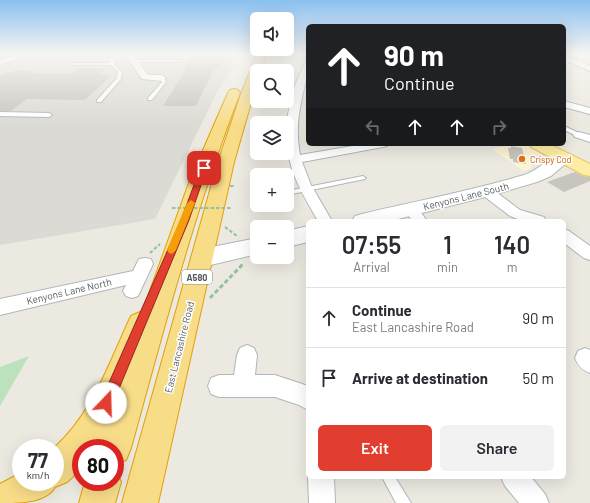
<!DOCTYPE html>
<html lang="en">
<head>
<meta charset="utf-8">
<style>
  :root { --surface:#fff; --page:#f2f2f3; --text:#2b2b33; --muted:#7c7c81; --line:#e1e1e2; --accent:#e23e2f }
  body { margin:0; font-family:Barlow,sans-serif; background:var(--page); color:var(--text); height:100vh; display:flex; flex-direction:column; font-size:15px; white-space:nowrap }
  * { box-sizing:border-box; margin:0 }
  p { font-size:13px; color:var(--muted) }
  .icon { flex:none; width:22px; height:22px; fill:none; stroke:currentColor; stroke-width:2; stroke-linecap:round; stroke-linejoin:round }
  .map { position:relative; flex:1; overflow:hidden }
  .panel { position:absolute; left:306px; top:219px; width:260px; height:260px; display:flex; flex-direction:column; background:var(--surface); border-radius:6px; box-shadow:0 4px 16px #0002 }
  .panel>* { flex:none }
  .banner { position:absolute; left:306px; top:24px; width:260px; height:122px; border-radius:6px; box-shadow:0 4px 16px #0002; background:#202124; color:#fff; overflow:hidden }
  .fabs { position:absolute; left:250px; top:12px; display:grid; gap:8px }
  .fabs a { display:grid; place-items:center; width:44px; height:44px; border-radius:6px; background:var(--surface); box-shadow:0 4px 16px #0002; font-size:20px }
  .speed { position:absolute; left:12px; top:439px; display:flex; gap:8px; font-size:20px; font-weight:700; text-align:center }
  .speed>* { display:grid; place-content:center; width:52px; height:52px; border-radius:50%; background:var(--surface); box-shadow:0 4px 16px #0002; line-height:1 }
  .speed small { font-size:10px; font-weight:400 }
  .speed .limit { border:6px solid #d22; background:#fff; color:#111 }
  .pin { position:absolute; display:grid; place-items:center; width:34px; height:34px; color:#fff; margin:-17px; border-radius:8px; box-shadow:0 2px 6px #0006 }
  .me { position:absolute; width:44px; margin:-22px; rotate:21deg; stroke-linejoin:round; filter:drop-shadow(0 0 3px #0008) }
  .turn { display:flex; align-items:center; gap:14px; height:84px; padding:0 12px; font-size:18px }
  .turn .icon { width:52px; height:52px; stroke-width:2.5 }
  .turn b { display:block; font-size:28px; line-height:34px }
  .lanes { display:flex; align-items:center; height:38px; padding:0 12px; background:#0003; justify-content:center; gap:20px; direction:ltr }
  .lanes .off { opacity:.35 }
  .eta { display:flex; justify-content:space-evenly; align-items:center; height:68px; text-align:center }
  .eta b { font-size:24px; font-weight:600; line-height:28px }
  .action { display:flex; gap:8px; margin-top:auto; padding:8px 12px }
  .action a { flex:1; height:46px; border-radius:6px; background:var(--accent); color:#fff; font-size:16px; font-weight:600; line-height:46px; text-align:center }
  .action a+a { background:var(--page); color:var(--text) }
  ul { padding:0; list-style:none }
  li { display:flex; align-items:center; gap:12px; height:60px; padding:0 12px; border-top:1px solid var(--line) }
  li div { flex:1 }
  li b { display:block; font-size:15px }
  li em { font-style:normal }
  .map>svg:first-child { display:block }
  .commercial { fill:#fcf3d4 }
  .industrial { fill:#dcdad4 }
  .green { fill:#bce2bd }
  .building { fill:#c8c5bf }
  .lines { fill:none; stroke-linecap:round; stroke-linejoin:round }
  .lane-casing { stroke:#b2b6ba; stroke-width:2 }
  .street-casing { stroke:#b2b6ba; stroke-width:2 }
  .secondary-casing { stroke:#b3b7bc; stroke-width:2 }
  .primary-casing { stroke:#ebc358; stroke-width:2 }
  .highway-casing { stroke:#e2a008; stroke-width:2 }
  .path-far1 { stroke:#94c1a2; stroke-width:2; stroke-dasharray:3.5 2; stroke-linecap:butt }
  .path { stroke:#94c1a2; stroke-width:3; stroke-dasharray:4.5 2.5; stroke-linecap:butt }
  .lane { fill:#fff; fill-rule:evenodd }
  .street { fill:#fff; fill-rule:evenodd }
  .secondary { fill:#fff; fill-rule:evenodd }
  .primary { fill:#fceea4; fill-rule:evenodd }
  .highway { fill:#f8dd89; fill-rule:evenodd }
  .path-bridge { stroke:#94c1a2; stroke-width:2; stroke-dasharray:3.5 2; stroke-linecap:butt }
  .route { fill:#e23e2f; stroke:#93281f }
  .slow { fill:#f59e0b }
  .food-dot { fill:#e8710a; stroke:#fff; stroke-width:1.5 }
  .labels { text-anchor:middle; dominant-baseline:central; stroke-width:3; stroke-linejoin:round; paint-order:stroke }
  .far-food-label { font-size:9px; fill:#c56008; stroke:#fff; text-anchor:start }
  .shield { fill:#fff; stroke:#8a8d90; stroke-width:1 }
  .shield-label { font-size:9px; font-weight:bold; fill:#585c60 }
  .street-label { font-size:10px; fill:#585c60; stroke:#fff }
</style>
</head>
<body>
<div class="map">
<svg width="590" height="503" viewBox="0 0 590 503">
  <rect width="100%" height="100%" fill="#ebe9e0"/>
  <!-- commercial -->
  <path class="commercial" d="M515 144H525L539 152 530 169 524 171 492 149Z"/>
  <!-- industrial -->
  <path class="industrial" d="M0 54H241L219 88 155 219 0 245Z"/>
  <!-- green -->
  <path class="green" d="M29 356 0 406V367Z"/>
  <!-- building -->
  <path class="building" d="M192 54H227L220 69H214L196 106H163L186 69H183Z
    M79 68H106L99 74 112 75 85 100 27 99 11 111H0V76L5 72 11 73 15 70 34 71 31 73 72 74Z
    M511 146 522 148 526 164 513 162V159H510L508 148H511Z
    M575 172 583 176 590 177V181L564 192 547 182Z"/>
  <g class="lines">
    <!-- lane casing -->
    <g class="lane-casing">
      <path id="lane" d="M127 54 131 55 114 60V64L122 72 121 79 101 102H97V100L117 78 118 72 111 65H74L72 64 74 63H110L111 58Z
        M133 60H180L182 61 180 62H134Z
        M160 77H164L166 82 152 100H148V98L162 82Z
        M0 112 49 113 52 115 49 117 0 116Z
        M564 126 581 134 582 135 577 136 564 130Z
        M363 176 366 178 365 179 287 195V191Z
        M382 477H395L411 503H396Z"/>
    </g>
    <!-- street casing -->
    <g class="street-casing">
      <path id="street" d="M19 54H32L0 65V60Z
        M125 54H133L148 75H162L166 78 162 81 142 79Z
        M564 55 590 66V71L564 60Z
        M305 64H308C308 78 303 89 301 103 297 120 297 138 300 155L364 144H389L387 146 383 147 302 162 311 185 332 221H318C309 205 299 189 293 172 281 138 287 95 305 64Z
        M564 101 590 108V114L564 107Z
        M579 132 590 135V142L575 137 573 135 575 133Z
        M486 187 491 188 520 210 544 217 546 221H523L510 216 481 194 479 191 481 188Z
        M412 205 417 207 427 221H412L405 210 407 207Z
        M564 229 569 231 590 246V260L584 258 564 243Z
        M145 258 151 259 153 264 138 296 132 298 126 296 123 291 126 285 122 286 0 315V299L133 271 139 259Z
        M247 345 254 348 257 355 255 375H275L308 386V410L299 405 275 397H219L211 394 208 386 211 378 219 375H234L237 355 240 348Z
        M585 348 590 350V373C582 370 578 366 575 358L578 351Z
        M308 477H334L335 503H309Z
        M501 477H531L545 494 549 503H519L505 486Z"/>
    </g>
    <!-- secondary casing -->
    <g class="secondary-casing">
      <path id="secondary" d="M564 153 570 154 572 158 551 176 537 182 493 195 390 221H352L355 216 362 214C416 201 471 191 524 175 539 170 550 156 564 153Z
        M308 226V242L287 247V231Z
        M257 238V254L202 267 194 264 191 258 194 252 202 249Z"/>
    </g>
    <!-- primary casing -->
    <g class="primary-casing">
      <path id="primary" d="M529 144H549L590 164V176L584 175 531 147Z"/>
    </g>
    <!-- highway casing -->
    <g class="highway-casing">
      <path id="highway" d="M257 54H267L261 71H257V82L234 162 158 503H122L218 162 241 94Z
        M234 89 238 90 240 93C195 209 164 328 131 448L126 460 115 464V448H81V469L67 482 55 487C46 503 19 503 0 503V484L21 473V482H55V448H54C93 413 109 363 131 316L140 312 142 313 190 180 228 93 230 90Z
        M115 469 121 482 115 503H79L85 482H115Z"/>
    </g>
    <!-- path-far1 -->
    <path class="path-far1" d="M225 227 237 236
      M150 253 160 244"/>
    <!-- path -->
    <path class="path" d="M210 298 243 264"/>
    <!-- lane -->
    <use href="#lane" class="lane"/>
    <!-- street -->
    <use href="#street" class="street"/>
    <!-- secondary -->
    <use href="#secondary" class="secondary"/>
    <!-- primary -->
    <use href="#primary" class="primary"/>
    <!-- highway -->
    <use href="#highway" class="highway"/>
    <!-- path-bridge -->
    <path class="path-bridge" d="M230 186H235
      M172 208H231"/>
  </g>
  <!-- sky -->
  <linearGradient id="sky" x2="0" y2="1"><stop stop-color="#8bc0f0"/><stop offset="0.43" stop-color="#f6f5f1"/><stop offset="1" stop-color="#f6f5f1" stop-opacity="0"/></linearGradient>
  <rect width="590" height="125" fill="url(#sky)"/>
  <!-- route -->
  <path class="route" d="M201 166H204L207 168 189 220 111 408 106 410 102 408 100 403 181 220Z"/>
  <!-- slow -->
  <path class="slow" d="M191 200 195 203 176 250 172 254 169 253 167 250 187 203Z"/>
  <!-- markers -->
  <circle class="food-dot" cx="522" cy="159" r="4"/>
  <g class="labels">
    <!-- far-food labels -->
    <g class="far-food-label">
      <text x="530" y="159">Crispy Cod</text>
    </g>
    <!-- shield labels -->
    <rect class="shield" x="182" y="270" width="30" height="14" rx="3"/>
    <g class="shield-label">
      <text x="197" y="277">A580</text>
    </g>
    <!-- street labels -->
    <g class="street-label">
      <text transform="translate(466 196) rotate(-14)">Kenyons Lane South</text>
      <text transform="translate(69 291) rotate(-13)">Kenyons Lane North</text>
      <text transform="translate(179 347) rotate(-76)">East Lancashire Road</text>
    </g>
  </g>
</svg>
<div class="fabs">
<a><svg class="icon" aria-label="sound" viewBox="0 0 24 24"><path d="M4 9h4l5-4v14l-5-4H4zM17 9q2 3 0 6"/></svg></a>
<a><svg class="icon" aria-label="search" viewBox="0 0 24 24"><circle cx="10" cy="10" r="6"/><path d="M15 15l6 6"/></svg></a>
<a><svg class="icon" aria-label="layers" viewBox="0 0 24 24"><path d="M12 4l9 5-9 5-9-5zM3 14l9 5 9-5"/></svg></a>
<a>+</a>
<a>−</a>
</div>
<div class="speed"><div>77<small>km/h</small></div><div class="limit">80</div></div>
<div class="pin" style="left:204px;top:168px;background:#d93025"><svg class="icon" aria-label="arrive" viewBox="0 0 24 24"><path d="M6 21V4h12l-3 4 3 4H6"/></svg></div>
<svg class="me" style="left:106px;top:403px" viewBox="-20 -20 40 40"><circle r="19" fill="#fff"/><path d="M0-13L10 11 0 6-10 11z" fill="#e23e2f"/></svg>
<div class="banner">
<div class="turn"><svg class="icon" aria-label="ahead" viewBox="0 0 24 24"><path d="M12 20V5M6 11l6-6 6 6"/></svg><div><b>90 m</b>Continue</div></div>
<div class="lanes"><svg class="icon off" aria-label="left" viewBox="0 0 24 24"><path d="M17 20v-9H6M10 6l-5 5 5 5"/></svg><svg class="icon" aria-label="ahead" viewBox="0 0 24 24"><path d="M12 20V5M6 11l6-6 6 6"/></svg><svg class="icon" aria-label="ahead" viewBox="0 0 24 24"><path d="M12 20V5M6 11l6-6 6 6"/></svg><svg class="icon off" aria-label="right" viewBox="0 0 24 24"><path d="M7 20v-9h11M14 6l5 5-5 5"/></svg></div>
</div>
<section class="panel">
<div class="eta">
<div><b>07:55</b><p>Arrival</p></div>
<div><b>1</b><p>min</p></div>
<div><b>140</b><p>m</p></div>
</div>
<ul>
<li><svg class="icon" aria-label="ahead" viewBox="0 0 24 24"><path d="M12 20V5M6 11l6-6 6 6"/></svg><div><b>Continue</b><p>East Lancashire Road</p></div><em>90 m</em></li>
<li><svg class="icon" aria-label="arrive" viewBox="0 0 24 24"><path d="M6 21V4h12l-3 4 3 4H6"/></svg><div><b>Arrive at destination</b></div><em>50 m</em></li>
</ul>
<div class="action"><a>Exit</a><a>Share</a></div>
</section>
</div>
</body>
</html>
